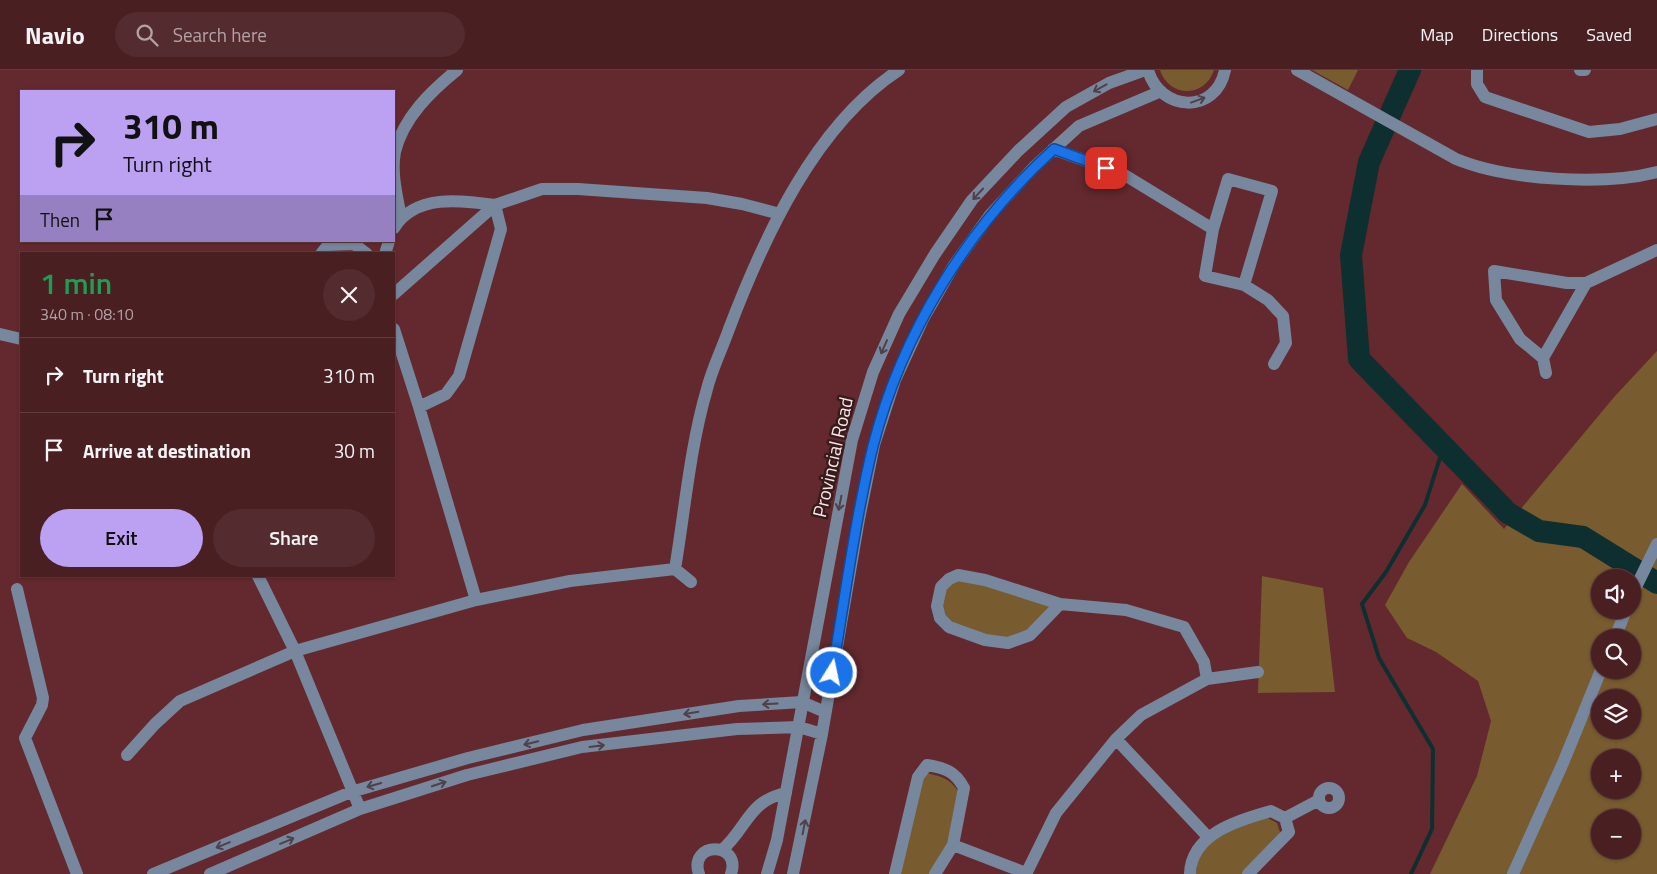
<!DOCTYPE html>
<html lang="en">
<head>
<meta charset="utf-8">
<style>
  :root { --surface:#4a1f22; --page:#542c2f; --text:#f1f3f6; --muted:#b2a2a5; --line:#613d40; --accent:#bca0f2 }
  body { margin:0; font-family:"Titillium Web",sans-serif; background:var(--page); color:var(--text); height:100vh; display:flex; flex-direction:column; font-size:19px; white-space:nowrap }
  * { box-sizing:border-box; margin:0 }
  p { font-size:16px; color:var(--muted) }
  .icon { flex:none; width:28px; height:28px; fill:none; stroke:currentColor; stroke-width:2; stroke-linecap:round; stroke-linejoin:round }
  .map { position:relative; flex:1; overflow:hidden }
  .details { position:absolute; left:20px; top:182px; width:375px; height:325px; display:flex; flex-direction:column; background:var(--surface); border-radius:0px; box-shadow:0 1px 4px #0004,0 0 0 1px var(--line) }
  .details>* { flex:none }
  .banner { position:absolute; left:20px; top:20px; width:375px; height:152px; border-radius:0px; box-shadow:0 1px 4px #0004,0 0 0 1px var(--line); background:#bca0f2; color:#111; overflow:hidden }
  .buttons { position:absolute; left:1591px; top:499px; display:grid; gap:10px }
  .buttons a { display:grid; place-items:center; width:50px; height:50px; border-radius:50%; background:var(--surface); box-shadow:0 1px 4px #0004,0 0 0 1px var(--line); font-size:25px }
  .pin { position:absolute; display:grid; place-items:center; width:42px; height:42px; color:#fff; margin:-21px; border-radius:10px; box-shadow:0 2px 8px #0006 }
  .me { position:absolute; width:55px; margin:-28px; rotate:10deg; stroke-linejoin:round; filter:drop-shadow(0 0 4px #0008) }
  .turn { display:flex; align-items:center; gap:18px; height:105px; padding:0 20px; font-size:22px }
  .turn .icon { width:65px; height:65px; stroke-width:2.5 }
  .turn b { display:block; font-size:35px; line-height:42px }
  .then { display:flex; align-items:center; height:48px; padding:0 20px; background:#0003; gap:10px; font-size:19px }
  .round { display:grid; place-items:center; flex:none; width:52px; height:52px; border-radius:26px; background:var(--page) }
  .head { display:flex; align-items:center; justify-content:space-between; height:85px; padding:0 20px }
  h1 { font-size:30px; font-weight:600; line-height:38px; color:#1e9e55 }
  .action { display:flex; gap:10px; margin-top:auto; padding:10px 20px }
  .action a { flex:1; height:58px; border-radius:30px; background:var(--accent); color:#111; font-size:20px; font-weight:600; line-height:58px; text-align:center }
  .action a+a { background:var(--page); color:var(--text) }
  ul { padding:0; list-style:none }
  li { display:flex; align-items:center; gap:15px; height:75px; padding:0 20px; border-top:1px solid var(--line) }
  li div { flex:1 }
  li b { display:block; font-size:19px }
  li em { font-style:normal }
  header { display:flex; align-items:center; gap:30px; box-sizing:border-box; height:70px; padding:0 25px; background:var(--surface); border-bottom:1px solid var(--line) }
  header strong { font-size:24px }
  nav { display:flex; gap:28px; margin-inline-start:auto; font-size:18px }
  .search { width:350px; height:45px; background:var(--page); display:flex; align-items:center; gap:12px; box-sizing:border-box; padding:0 18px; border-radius:28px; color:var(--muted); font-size:19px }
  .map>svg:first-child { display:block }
  .green { fill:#785b2e; fill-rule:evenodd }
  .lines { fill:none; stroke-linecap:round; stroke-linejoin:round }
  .stream { stroke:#0e2f2f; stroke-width:4 }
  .river { stroke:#0e2f2f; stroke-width:22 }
  .minor { stroke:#77879d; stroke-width:12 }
  .oneway { stroke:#4d414a }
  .route-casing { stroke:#114b97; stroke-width:12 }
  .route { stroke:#1a73e8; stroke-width:9 }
  .labels { text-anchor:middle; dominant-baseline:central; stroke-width:5; stroke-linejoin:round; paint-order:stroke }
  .street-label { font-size:19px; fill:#fde6e6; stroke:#371c1d }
</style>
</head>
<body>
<header>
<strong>Navio</strong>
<div class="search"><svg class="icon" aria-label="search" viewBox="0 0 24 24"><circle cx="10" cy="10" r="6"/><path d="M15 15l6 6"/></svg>Search here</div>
<nav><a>Map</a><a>Directions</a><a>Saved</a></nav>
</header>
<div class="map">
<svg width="1657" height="804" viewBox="0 0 1657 804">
  <rect width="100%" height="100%" fill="#63292e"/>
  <!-- green -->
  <path class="green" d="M1160 0H1214C1205 28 1169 28 1160 0Z
    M1312 0H1358L1348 20Z
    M1657 281V804H1430L1477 706 1491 651 1478 611 1436 582 1407 568 1385 535 1409 492 1462 414 1504 459 1615 326ZM1600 508H1632V540H1600ZM1600 568H1632V600H1600ZM1600 628H1632V660H1600ZM1600 688H1632V720H1600ZM1600 748H1632V780H1600Z
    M958 505 1060 534 1049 547 1008 573 940 548 941 517Z
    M1262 506 1323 518 1335 622 1258 623Z
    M927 703C943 707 951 709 960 724L949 773 930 804H898L919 714Z
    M1266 747 1277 753 1281 765 1243 804H1196C1197 798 1197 791 1199 785 1205 765 1248 752 1266 747Z"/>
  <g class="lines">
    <!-- stream -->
    <path class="stream" d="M1411 804 1432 759 1433 679 1379 588 1362 534 1386 502 1425 435 1444 375"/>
    <!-- river -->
    <path class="river" d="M1410 0 1369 92 1351 185 1359 289 1508 443 1539 461 1583 467 1657 513"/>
    <!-- minor -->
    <path class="minor" d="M1148 0C1160 42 1216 45 1225 0
      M1297 0 1456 89C1507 110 1603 116 1657 102
      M1477 0V14L1485 27 1589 62 1620 59 1657 49
      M1580 0H1585
      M1053 79 1123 104 1213 159
      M1228 109 1272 121 1244 215 1205 206 1213 159Z
      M401 147C397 126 391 103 395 82 403 48 431 21 457 0
      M394 158C415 124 461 130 495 135L501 159 459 306 446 324 419 337
      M321 184 328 175 354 174 367 184
      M385 184 389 171
      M1586 213 1543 288 1520 269 1496 230 1494 201 1567 213H1586L1657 180
      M1244 215 1268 230 1283 246 1286 273 1274 294
      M394 224 495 135 542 119H578L707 128 742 134 780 144
      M394 259 419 337 476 530
      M0 264 21 269
      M1543 288 1546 303
      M675 499 691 512
      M258 506 295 581 360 739
      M17 519 43 628 42 635 25 668 77 804
      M1632 525 1657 474
      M1060 534 1030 565 1008 573 985 570 949 557 940 548 937 536 941 517 949 509 958 505 985 510 1060 534 1126 540 1184 557 1204 592 1207 609
      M1615 568 1626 540
      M1116 669 1208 767
      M127 685 155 654 180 631 295 581 476 530 570 511 675 499C685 439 690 377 707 319 712 299 722 279 729 259 764 167 815 55 899 0
      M1319 728a10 10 0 1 1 20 0a10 10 0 1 1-20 0Z
      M1285 748 1319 730
      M953 775 1026 803
      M722 780C748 757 748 731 786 723
      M153 804 351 722 468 688 583 660 739 636 802 632 825 642
      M210 804 360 739 467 705 582 677 737 659 799 657 822 664
      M699 804C688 771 742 771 731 804
      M767 804 777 770 852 370 873 302 899 244 935 184 972 130 1018 81 1066 37 1109 13 1145 0
      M793 804 822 664 859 449 874 375 895 310 923 249 954 195 990 145 1034 97 1079 56 1159 22
      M895 804 918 707 927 695C945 698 955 701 964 718L953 775 935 804
      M1026 804 1056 743 1116 669 1141 645 1207 609 1258 602
      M1190 804C1191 764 1238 750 1271 741L1285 748 1289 762 1248 804
      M1513 804 1563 693 1601 600"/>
  </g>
  <!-- one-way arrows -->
  <defs><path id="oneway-shaft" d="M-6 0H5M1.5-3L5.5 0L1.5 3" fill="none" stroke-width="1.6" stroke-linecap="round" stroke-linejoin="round" transform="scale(1.25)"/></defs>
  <g class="oneway">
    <use href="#oneway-shaft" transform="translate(1100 18) rotate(151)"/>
    <use href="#oneway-shaft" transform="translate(1198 30) rotate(-20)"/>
    <use href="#oneway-shaft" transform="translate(978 124) rotate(133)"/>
    <use href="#oneway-shaft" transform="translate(884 277) rotate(114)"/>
    <use href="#oneway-shaft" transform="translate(840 433) rotate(101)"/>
    <use href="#oneway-shaft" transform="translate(770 634) rotate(177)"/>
    <use href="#oneway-shaft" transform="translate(691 643) rotate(171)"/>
    <use href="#oneway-shaft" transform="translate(531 673) rotate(166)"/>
    <use href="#oneway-shaft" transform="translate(597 676) rotate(-7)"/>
    <use href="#oneway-shaft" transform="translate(439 714) rotate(-18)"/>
    <use href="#oneway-shaft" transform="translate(374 715) rotate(164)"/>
    <use href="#oneway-shaft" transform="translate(804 757) rotate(-79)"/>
    <use href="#oneway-shaft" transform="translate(287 771) rotate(-23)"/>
    <use href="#oneway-shaft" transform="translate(223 775) rotate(158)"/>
  </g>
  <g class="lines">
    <!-- route casing -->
    <g class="route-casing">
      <path id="route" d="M832 603C845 528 855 450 873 376 902 263 968 157 1054 79L1106 98"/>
    </g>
    <!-- route -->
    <use href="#route" class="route"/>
  </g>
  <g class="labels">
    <!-- street labels -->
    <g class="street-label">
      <text transform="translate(832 387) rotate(-77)">Provincial Road</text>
    </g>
  </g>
</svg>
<div class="buttons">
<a><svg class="icon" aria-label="sound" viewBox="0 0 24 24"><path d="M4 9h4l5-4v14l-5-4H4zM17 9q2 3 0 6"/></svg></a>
<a><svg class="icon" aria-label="search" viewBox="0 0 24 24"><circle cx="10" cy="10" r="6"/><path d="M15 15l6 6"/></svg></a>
<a><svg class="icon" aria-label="layers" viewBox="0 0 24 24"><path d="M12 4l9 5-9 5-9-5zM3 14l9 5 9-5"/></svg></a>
<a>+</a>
<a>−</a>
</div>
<div class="pin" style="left:1106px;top:98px;background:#d93025"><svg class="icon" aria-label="arrive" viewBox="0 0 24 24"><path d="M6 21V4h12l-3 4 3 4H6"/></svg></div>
<svg class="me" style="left:832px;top:603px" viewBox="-20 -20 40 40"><circle r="17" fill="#1a73e8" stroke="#fff" stroke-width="3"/><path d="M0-11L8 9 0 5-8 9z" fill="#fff"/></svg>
<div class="banner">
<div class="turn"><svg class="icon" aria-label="right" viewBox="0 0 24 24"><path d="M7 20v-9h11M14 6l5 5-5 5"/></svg><div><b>310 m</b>Turn right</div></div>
<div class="then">Then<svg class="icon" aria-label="arrive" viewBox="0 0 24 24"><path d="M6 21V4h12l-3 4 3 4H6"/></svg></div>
</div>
<section class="details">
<div class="head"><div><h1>1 min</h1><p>340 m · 08:10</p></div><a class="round"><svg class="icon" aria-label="close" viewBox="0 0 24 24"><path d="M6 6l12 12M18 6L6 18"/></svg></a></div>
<ul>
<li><svg class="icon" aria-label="right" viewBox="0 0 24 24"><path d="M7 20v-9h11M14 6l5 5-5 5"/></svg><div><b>Turn right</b></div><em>310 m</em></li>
<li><svg class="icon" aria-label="arrive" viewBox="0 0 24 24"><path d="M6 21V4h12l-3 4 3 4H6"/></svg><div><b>Arrive at destination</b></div><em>30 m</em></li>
</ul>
<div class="action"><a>Exit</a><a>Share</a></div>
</section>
</div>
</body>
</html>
